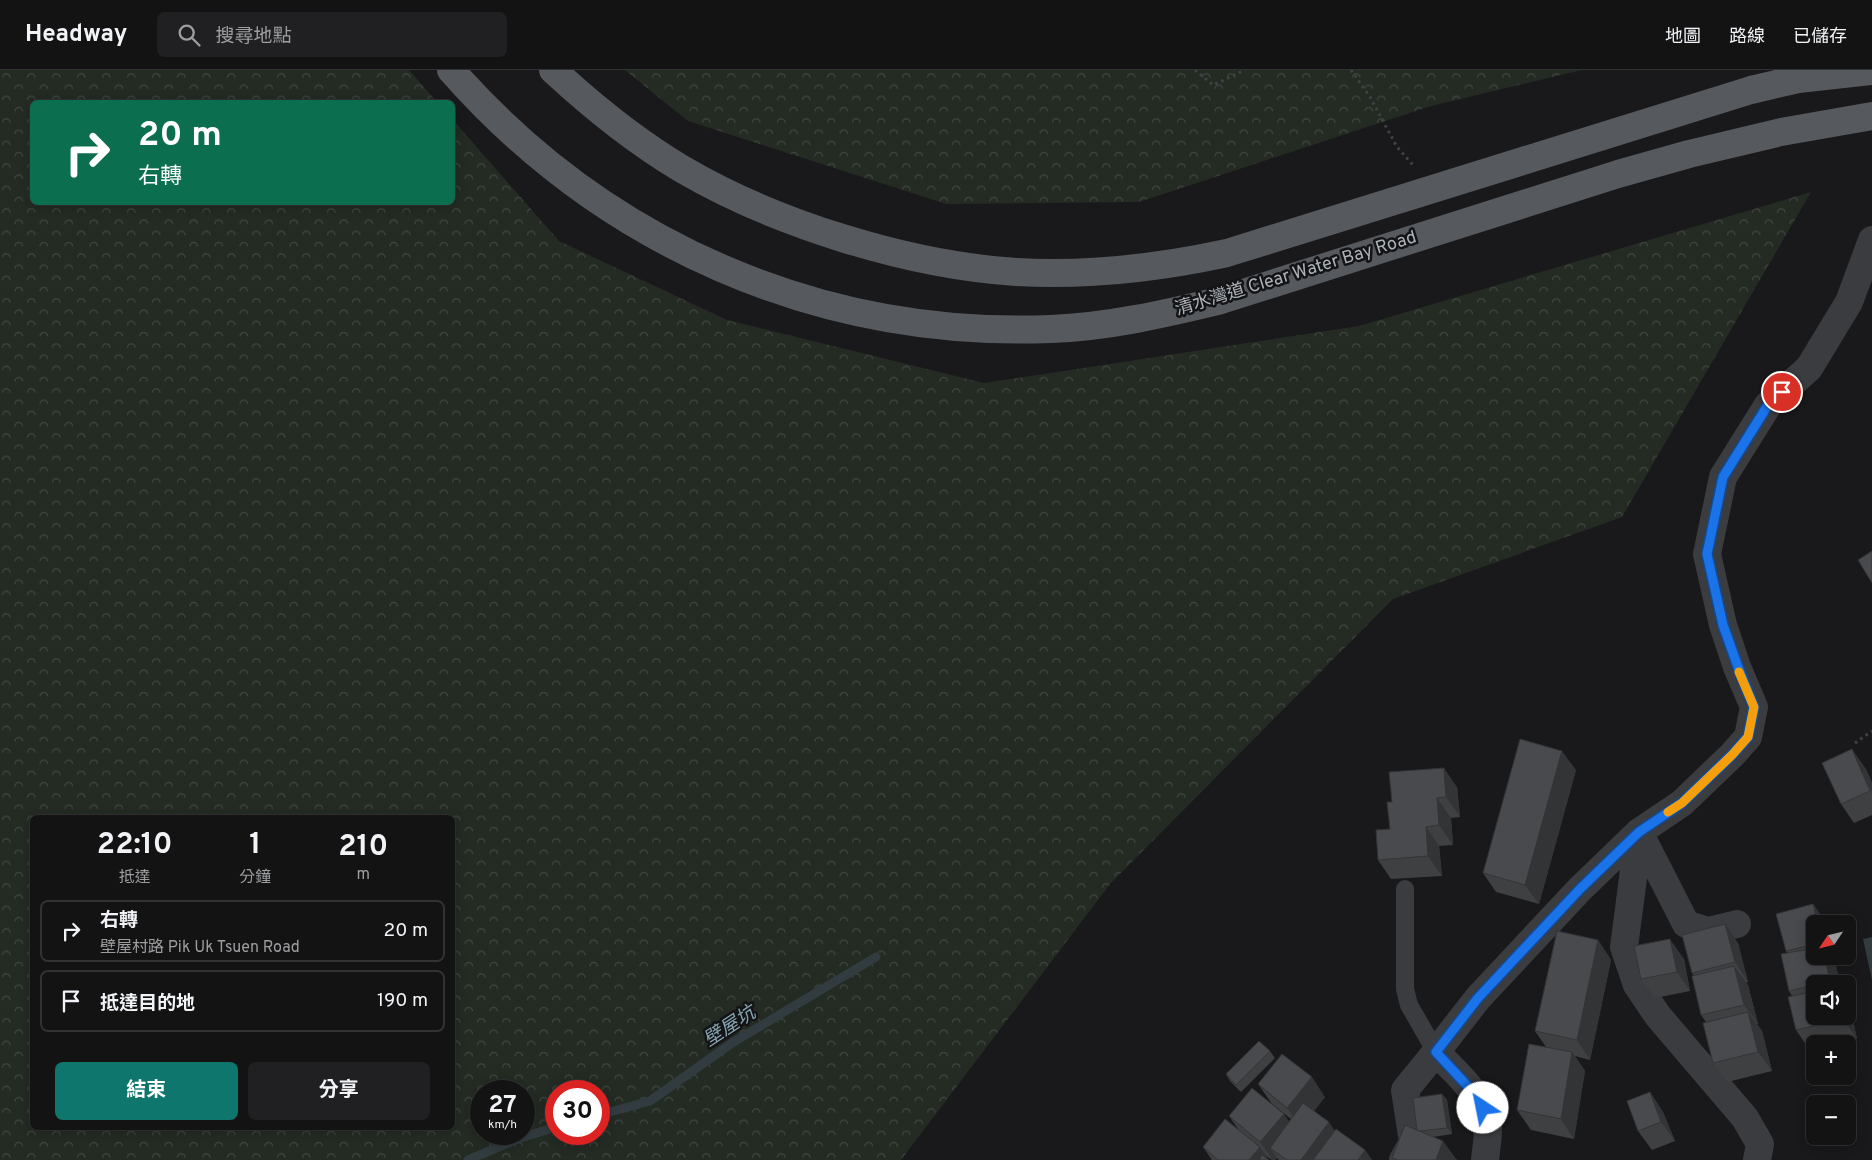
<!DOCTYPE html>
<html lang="zh-TW">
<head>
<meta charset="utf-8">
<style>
  :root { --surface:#131314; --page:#202022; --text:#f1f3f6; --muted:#9d9ea0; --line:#323234; --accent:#0f766e }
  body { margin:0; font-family:Overpass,"Noto Sans TC",sans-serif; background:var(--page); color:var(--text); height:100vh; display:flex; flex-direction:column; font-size:19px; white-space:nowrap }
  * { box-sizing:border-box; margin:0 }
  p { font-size:16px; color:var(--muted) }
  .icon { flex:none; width:28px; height:28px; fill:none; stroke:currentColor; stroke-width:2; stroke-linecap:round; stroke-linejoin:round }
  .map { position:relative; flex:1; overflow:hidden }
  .side { position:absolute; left:30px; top:745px; width:425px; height:315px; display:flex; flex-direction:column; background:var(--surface); border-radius:8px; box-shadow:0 2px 12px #0003,0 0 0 1px var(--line) }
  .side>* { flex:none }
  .top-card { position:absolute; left:30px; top:30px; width:425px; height:105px; border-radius:8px; box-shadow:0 2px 12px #0003,0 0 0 1px var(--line); background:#0b6e4f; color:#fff; overflow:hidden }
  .needle { width:32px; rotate:235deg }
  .controls { position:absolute; left:1806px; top:845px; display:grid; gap:10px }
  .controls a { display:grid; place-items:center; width:50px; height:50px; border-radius:8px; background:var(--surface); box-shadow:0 2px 12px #0003,0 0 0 1px var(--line); font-size:25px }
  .speed { position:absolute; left:470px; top:1010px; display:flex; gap:10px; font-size:25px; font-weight:700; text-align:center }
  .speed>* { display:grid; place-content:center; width:65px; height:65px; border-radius:50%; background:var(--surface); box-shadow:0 2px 12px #0003,0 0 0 1px var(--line); line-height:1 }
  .speed small { font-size:12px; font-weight:400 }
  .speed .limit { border:8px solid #d22; background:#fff; color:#111 }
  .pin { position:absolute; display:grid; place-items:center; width:42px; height:42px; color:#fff; margin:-21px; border:2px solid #fff; border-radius:50%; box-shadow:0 1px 5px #0007 }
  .me { position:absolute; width:55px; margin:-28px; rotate:326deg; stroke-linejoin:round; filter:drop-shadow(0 0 4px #0008) }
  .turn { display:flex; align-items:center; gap:18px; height:105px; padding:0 25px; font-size:22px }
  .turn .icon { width:65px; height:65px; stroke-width:2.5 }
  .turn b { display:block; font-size:35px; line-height:42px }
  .eta { display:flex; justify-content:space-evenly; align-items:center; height:85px; text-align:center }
  .eta b { font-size:30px; font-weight:700; line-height:35px }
  .cta { display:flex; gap:10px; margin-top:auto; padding:10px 25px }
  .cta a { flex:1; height:58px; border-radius:8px; background:var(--accent); color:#fff; font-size:20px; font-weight:700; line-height:58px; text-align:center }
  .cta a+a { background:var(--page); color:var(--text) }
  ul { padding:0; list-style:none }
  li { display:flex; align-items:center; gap:15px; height:62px; margin:0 10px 8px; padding:0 15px; border:2px solid var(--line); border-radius:8px }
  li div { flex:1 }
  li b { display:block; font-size:19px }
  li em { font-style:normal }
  header { display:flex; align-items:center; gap:30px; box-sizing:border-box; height:70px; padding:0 25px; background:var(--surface); border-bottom:1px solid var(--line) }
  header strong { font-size:24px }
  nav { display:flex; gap:28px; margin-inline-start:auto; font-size:18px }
  .search { width:350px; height:45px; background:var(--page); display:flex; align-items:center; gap:12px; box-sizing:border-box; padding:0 18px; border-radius:8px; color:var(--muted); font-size:19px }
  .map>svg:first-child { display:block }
  .forest { fill:url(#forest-crowns); fill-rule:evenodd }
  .water { fill:#323c40 }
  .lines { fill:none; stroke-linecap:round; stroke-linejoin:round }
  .stream { stroke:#323c40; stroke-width:9 }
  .path { stroke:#404346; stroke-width:3; stroke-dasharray:2.5 4; stroke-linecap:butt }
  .service { stroke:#3a3c3f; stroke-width:18 }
  .minor { stroke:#3a3c3f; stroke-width:28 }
  .primary { stroke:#56595e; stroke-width:28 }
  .wall { fill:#3e4042 }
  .shaded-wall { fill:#323436 }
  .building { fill:#484a4d; stroke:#323436 }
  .route-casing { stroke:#114b97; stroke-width:12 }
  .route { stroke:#1a73e8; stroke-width:9 }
  .slow { stroke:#f59e0b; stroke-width:9 }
  .labels { text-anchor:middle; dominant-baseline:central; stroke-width:5; stroke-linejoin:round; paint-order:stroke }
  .street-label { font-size:18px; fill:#acb3b9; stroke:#141416 }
  .water-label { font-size:19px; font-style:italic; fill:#86a5b1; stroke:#141416 }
</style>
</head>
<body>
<header>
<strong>Headway</strong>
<div class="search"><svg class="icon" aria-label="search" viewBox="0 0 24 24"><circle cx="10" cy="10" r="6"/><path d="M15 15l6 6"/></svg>搜尋地點</div>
<nav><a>地圖</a><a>路線</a><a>已儲存</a></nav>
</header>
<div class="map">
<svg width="1872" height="1090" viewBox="0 0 1872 1090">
  <defs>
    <pattern id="forest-crowns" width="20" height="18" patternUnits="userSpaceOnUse" patternTransform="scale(1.25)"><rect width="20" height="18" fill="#232b23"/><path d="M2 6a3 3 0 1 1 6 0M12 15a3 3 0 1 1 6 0" fill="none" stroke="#404741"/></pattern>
  </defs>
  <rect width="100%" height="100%" fill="#19191b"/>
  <!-- forest -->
  <path class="forest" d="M0 0H409L437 32H32V132H452L453 50 559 171 727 250 984 313 1359 256 1811 122 1622 447 1393 529 1110 814 901 1090H0ZM32 748H452V1058H32ZM481 1021H524V1064H481ZM556 1021H599V1064H556Z
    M625 0H1582L1431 36 1139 132 946 134 688 51Z"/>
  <!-- water -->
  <path class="water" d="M1872 867V910L1863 869Z"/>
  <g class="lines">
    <!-- stream -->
    <path class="stream" d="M599 1045 650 1031 732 973 876 887
      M468 1090 520 1068 556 1057"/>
    <!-- path -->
    <path class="path" d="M1195 0 1213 15 1245 0
      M1351 0 1370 27 1397 77 1413 95
      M1855 673 1872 661"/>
    <!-- service -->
    <path class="service" d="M1405 819V919L1409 935 1436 982"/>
    <!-- minor -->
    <path class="minor" d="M1639 762 1624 877 1637 915 1658 946 1745 1048 1760 1074 1757 1090
      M1639 762 1686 854 1708 861 1737 854
      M1436 982C1457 1004 1486 1027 1488 1059 1488 1069 1486 1080 1485 1090
      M1403 1090 1413 1072 1405 1020 1436 982 1478 928 1580 819 1639 762 1682 733 1732 685 1748 667 1754 637 1737 597 1723 555 1707 484 1723 407 1768 335 1809 298 1849 232 1872 170"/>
    <!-- primary -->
    <path class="primary" d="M451 0C604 174 819 268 1051 259 1107 257 1164 244 1218 231L1618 104 1689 84 1781 62 1872 46
      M553 0C593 37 635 71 682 99 776 154 908 195 1016 202 1087 206 1158 198 1227 183L1751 20 1798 9 1872 1"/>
  </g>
  <!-- wall -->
  <path class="wall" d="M1866 699 1872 713V745L1854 753 1841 734Z
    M1576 700 1539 834 1496 822 1483 803Z
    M1457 717 1460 747 1451 748 1453 775 1439 776 1442 806 1391 809 1378 790 1390 759 1392 732Z
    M1813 834 1827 854H1815V886H1835L1836 891 1834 892 1836 896 1840 914H1815V946L1850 936 1857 969 1834 974H1815V978L1809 979 1796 960 1792 926 1789 921 1787 883 1786 881Z
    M1598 870 1611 890 1590 990 1575 986 1585 1001 1574 1069 1531 1060 1517 1040 1546 977 1535 961Z
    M1738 873 1748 912H1746L1748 915 1758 954H1757L1762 961 1772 1001 1727 1012 1713 993 1706 952 1701 945 1694 906 1692 903Z
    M1684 889 1690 921 1655 928 1641 909Z
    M1270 981 1275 988 1241 1022 1230 1011 1226 1004Z
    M1258 1014 1325 1027 1314 1041 1335 1061 1365 1080 1372 1090H1279L1277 1088 1275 1090H1272L1265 1085 1269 1090H1212L1203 1077 1238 1059 1229 1046 1289 1051 1291 1049 1272 1034Z
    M1650 1022 1663 1042 1675 1071 1652 1080 1638 1061Z
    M1442 1024 1447 1030 1452 1064 1433 1067 1457 1090H1394L1392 1088 1417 1060Z"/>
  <!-- shaded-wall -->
  <path class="shaded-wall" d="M1852 679 1866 699 1872 713V723Z
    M1562 681 1576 700 1539 834 1525 815Z
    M1444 698 1457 717 1460 747 1446 727Z
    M1437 728 1451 748 1453 775 1439 755Z
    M1426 757 1439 776 1442 806 1428 786Z
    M1813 834 1827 854H1818Z
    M1725 854 1738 873 1748 912 1735 892Z
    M1670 869 1684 889 1690 921 1677 902Z
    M1598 870 1611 890 1590 990 1577 970Z
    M1825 886H1830L1836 896 1840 914H1831L1830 912Z
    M1734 896 1748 915 1758 954 1744 935Z
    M1848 933 1850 936 1857 969 1843 949 1842 946H1848Z
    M1748 942 1762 961 1772 1001 1758 982Z
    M1572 982 1585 1001 1574 1069 1561 1049Z
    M1312 1007 1325 1027 1301 1057 1287 1038Z
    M1650 1022 1663 1042 1675 1071 1661 1052Z
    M1442 1024 1447 1030 1452 1064 1447 1058Z
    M1284 1044 1297 1063 1270 1078 1277 1088 1275 1090H1273L1260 1072Z
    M1329 1052 1342 1072 1329 1090H1301Z
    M1443 1071 1457 1090H1436Z
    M1260 1077 1269 1090H1249Z
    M1365 1080 1372 1090H1358Z"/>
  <!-- building -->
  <path class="building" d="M1872 481V513L1858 490Z
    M1520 669 1562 681 1525 815 1483 803Z
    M1852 679 1870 721 1841 734 1822 693Z
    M1444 698 1446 727 1437 728 1439 755 1426 757 1428 786 1378 790 1376 760 1390 759 1387 732H1392L1389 702Z
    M1813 834 1818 854H1815V874L1786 881 1776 844Z
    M1725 854 1735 892 1692 903 1682 865Z
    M1557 861 1598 870 1577 970 1535 961Z
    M1670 869 1677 902 1641 909 1634 876Z
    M1815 878V886H1825L1830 912 1823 914H1815V915L1789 921 1781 884Z
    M1734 896 1744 935 1701 945 1692 906Z
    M1815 921V946H1842L1843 949 1796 960 1788 927Z
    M1748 942 1758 982 1713 993 1703 953Z
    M1259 971 1270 981 1236 1015 1226 1004Z
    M1529 974 1572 982 1561 1049 1517 1040Z
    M1282 984 1312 1007 1287 1038 1258 1014Z
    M1252 1018 1284 1044 1260 1072 1229 1046Z
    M1650 1022 1661 1052 1638 1061 1627 1031Z
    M1442 1024 1447 1058 1420 1061 1417 1060 1413 1028Z
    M1303 1033 1329 1052 1301 1090H1287L1270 1078Z
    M1225 1049 1260 1077 1249 1090H1218L1203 1077Z
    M1405 1055 1443 1071 1436 1090H1398L1392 1088Z
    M1336 1059 1365 1080 1358 1090H1313Z
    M1262 1085 1269 1090H1259Z"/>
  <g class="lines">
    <!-- route casing -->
    <g class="route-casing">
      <path id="route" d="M1483 1038 1474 1023 1436 982 1478 928 1580 819 1639 762 1682 733 1732 685 1748 667 1754 637 1738 597 1723 555 1707 484 1723 407 1768 335 1782 322"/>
    </g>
    <!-- route -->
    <use href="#route" class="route"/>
    <!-- slow -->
    <path class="slow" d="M1668 742 1682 733 1732 685 1748 667 1754 637 1739 602"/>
  </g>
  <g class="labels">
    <!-- street labels -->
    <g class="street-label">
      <text transform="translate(1296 204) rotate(-17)">清水灣道 Clear Water Bay Road</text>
    </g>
    <!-- water labels -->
    <g class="water-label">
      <text transform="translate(730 957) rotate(-33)">壁屋坑</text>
    </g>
  </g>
</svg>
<div class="controls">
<a><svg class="needle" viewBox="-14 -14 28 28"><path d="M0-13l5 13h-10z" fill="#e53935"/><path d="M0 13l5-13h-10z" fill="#9d9ea0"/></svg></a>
<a><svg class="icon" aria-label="sound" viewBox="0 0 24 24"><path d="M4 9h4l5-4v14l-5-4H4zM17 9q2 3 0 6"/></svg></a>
<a>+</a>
<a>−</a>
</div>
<div class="speed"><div>27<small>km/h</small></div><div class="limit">30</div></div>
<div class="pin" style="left:1782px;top:322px;background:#d93025"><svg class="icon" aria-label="arrive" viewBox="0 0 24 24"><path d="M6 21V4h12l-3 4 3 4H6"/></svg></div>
<svg class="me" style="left:1483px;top:1038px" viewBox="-20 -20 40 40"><circle r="19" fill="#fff"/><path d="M0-13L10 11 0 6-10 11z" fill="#1a73e8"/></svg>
<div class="top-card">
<div class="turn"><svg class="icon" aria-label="right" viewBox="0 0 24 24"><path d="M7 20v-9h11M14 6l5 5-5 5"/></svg><div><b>20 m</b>右轉</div></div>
</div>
<section class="side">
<div class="eta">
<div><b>22:10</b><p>抵達</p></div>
<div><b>1</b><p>分鐘</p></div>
<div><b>210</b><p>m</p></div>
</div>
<ul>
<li><svg class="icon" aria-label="right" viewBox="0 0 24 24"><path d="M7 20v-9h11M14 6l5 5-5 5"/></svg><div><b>右轉</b><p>壁屋村路 Pik Uk Tsuen Road</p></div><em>20 m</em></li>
<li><svg class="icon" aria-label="arrive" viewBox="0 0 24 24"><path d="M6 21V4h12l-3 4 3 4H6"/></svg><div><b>抵達目的地</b></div><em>190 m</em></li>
</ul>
<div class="cta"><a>結束</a><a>分享</a></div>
</section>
</div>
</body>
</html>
